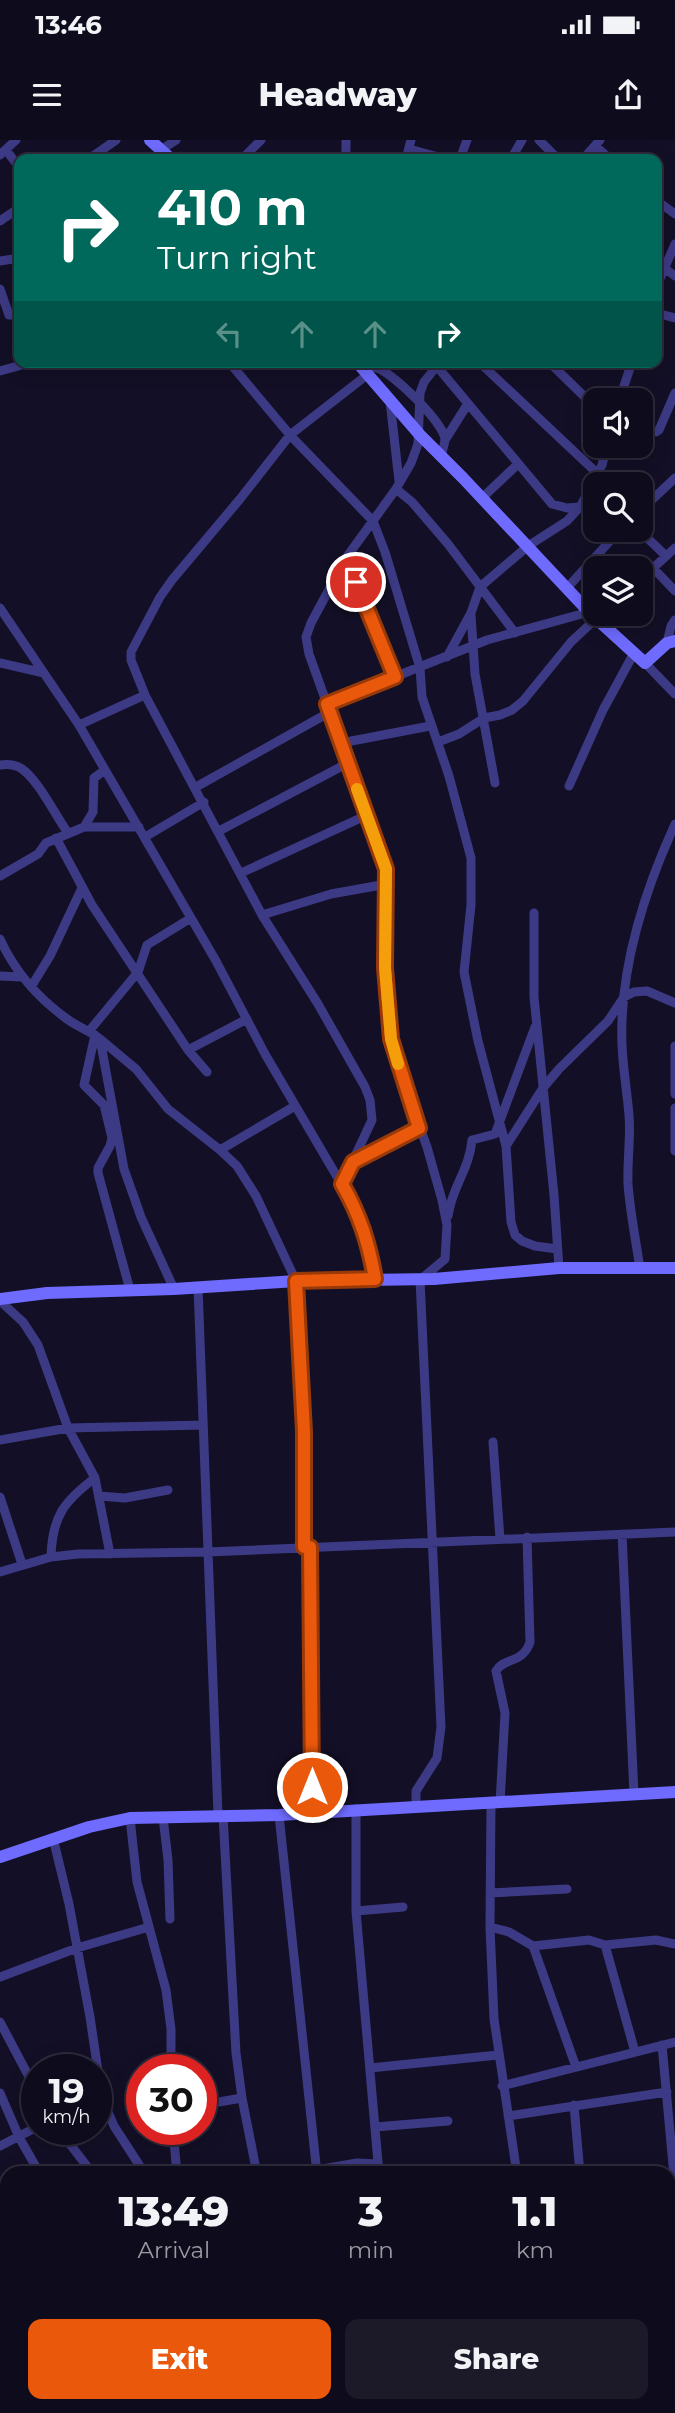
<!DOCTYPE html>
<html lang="en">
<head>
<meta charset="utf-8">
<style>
  :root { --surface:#0e0b1c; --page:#1c1929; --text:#f1f3f6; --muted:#9b9ba3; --line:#2e2b3b; --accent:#ea580c }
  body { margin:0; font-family:Montserrat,sans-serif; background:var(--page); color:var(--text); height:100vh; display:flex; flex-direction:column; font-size:26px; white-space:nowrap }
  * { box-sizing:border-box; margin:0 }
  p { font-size:23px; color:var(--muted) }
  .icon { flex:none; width:38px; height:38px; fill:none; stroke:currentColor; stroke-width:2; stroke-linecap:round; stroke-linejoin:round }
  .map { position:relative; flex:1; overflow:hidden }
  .details { position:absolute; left:0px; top:2026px; width:676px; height:247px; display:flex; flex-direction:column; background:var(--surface); border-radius:21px 21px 0 0; box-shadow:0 4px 18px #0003,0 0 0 2px var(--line) }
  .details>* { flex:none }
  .hud { position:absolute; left:14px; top:14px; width:648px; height:214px; border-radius:14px; box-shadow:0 4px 18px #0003,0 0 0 2px var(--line); background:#00695c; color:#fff; overflow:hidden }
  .fabs { position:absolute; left:583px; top:248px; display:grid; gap:14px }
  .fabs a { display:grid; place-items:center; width:70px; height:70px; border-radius:14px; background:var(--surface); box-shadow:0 4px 18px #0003,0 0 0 2px var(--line); font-size:35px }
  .speed { position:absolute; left:21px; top:1914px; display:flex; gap:14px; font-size:35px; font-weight:700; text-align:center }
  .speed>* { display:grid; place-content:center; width:91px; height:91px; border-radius:50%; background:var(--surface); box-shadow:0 4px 18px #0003,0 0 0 2px var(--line); line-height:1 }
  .speed small { font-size:18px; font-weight:400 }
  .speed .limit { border:10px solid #d22; background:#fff; color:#111 }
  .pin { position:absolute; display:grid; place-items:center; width:60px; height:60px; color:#fff; margin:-30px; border:4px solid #fff; border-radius:50%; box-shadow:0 2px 7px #0007 }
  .me { position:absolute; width:77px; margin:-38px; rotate:0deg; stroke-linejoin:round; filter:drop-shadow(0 0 5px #0008) }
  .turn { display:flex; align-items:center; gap:24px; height:147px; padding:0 28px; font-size:32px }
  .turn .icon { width:91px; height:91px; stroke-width:2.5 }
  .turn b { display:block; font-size:49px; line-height:60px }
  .lanes { display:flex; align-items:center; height:66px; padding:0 28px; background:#0003; justify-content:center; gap:35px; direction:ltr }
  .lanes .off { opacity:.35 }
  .eta { display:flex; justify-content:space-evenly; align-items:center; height:119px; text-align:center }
  .eta b { font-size:42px; font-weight:800; line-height:49px }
  .action { display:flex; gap:14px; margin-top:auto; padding:14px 28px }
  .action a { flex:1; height:80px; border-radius:14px; background:var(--accent); color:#fff; font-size:28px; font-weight:800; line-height:80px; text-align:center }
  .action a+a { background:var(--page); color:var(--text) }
  .status { display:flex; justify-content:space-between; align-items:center; height:49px; padding:0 35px; background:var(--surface); direction:ltr }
  .status svg { height:19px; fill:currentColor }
  header { display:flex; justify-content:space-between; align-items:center; height:91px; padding:0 28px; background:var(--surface); font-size:32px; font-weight:800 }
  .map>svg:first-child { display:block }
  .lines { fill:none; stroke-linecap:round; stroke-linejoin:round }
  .street { stroke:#3d3a85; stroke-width:9 }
  .secondary { stroke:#6f6bff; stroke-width:12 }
  .route-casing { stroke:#983908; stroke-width:18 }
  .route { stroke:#ea580c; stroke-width:12 }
  .slow { stroke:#f59e0b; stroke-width:12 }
</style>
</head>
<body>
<div class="status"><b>13:46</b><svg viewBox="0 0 49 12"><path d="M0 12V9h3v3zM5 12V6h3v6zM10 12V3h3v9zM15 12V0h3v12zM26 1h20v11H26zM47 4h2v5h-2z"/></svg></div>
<header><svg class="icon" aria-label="menu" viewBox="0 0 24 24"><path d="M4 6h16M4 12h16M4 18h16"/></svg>Headway<svg class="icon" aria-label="share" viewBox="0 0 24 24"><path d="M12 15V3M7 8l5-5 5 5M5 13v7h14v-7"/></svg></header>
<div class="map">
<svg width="675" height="2273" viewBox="0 0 675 2273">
  <rect width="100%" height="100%" fill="#130f26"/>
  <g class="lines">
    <!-- street -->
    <path class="street" d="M539 0 558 19
      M595 6 610 19
      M409 9 446 19
      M6 10 19 27
      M161 10 176 0
      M0 15 16 0
      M89 19 116 0
      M242 19 261 0
      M346 19V0
      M406 19 411 0
      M460 19 467 0
      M511 19 522 0
      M583 19 600 0
      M656 60 675 74
      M0 81 19 68
      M0 121 19 118
      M656 122 675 136
      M656 148 675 104
      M0 149 9 175H19
      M656 173 675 178
      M229 222 290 295 373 381 385 412 420 528 422 557 449 636 471 718V765L464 832 478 901 506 1006
      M479 222 598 334
      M549 222 595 267
      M620 222 629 228
      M435 224 552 364 567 368 580 367
      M361 228C367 226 371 226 377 228 394 234 443 282 445 299 445 304 442 311 441 316
      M0 231 33 222
      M390 261 399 341
      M619 261 632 222
      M640 285 656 292 659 290 675 253
      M445 300 467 265
      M396 349 412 362 448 404 515 493
      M482 358 518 324
      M640 371 675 338
      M639 390 666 416
      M346 418 395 537
      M654 429 675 451
      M640 440 675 408
      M567 448 620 390
      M0 468 79 585 216 821 265 914 356 1069 367 1097 375 1139
      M471 475 475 534 495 643
      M667 503 671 486 675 480
      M447 517 471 473 480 447 528 406 567 381 580 367 602 325 607 306
      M0 523 44 533
      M645 523 675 554
      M327 564 487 500 589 472
      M79 585 145 555
      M438 602 459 594 484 578 500 575 512 570 523 561 571 502 601 474
      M341 603 430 586
      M0 625C8 624 15 624 22 629 39 641 55 675 68 693
      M569 646 603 570 634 513
      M196 647 330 572
      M84 687 93 672 94 638 105 630
      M219 691 348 623
      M145 697 204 662
      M56 698 92 765 188 910 207 932
      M241 733 365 676
      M0 736 38 714 46 703 84 687H139
      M534 773V857L554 1055 559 1128
      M262 775 331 754 387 744
      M0 799C15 832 38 858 67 879 78 887 90 891 100 899L124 1029 141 1077 174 1149
      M0 836 21 837
      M31 847 50 816 82 748
      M90 890 138 832 147 805 191 778
      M95 895 84 945 104 965 112 998 110 1006 98 1028V1033L130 1150
      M100 899 136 929 168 969 220 1010 237 1026 256 1056 296 1141 304 1292V1407
      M675 906V954
      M188 910 247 879
      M675 968V1011
      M220 1010 295 966
      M353 1022 419 988
      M342 1044 372 980 370 960 365 947 318 864 262 775 145 555 131 520V512L160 457 172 440 240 359 290 295 367 235
      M448 1076C452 1046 469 1031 472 1000L495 994 535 887
      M557 1109 535 1106 522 1101 515 1095 511 1082 506 1006 543 948 559 929 608 881 624 857 634 852 647 851 675 863
      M640 1129C636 1101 630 1072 628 1044 627 1021 631 997 629 975 627 951 623 929 622 905 619 829 644 752 675 684
      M198 1147 218 1675
      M0 1161 23 1182 38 1205 68 1288 95 1338 110 1414
      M0 1300 68 1288 203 1285
      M493 1302 500 1399
      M99 1356 125 1358 168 1350
      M0 1357 22 1424
      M622 1394 634 1654
      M310 1407 312 1672
      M51 1417C52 1377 64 1361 95 1338
      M0 1432 51 1417 78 1414 207 1412 675 1392
      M491 1663 490 1787 494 1879 517 2034
      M500 1663 505 1573 496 1531C504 1517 523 1524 530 1502L527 1397
      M416 1667V1651L437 1618 441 1587 420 1140 445 1119 447 1085 442 1060 427 1007 398 927 391 899 385 828 386 729 309 514 306 497 311 483 346 418 396 349 411 323 418 304 420 253 424 242 440 222
      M356 1669V1771L379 2034
      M223 1675 236 1913 242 1958 257 2034
      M279 1675 317 2034
      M163 1677 168 1720 170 1779
      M130 1678 137 1742 166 1850 171 1889V1930
      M53 1698 69 1764 90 1877 102 1958 114 1986 145 2034
      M490 1753 567 1749
      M356 1771 403 1767
      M490 1787 509 1792 533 1806 576 1927
      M605 1805 635 1912
      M533 1806 589 1800 605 1805 656 1800 675 1804
      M0 1837 77 1808 149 1787
      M0 1882 37 1952
      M662 1905 675 2047
      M370 1928 498 1915
      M502 1946 675 1902
      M0 1953 19 1997 40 2034
      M201 1965 242 1958
      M574 1965 580 2034
      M508 1976 667 1952
      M375 1987 448 1981
      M59 1990 93 2034
      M173 1990 177 2034
      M0 2006 37 1987
      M316 2030 357 2023 378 2024
      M0 2054 7 2066
      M668 2115H675
      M0 2245 7 2243
      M0 2250 7 2265
      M63 2266 67 2273
      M139 2266 142 2273
      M246 2266 251 2273
      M325 2266 329 2273
      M402 2266V2273
      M436 2266V2273
      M639 2266 646 2273
      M660 2266 661 2273
      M514 2273V2266"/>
    <!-- secondary -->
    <path class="secondary" d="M150 0 171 19
      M357 222 420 295 463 338 589 472 645 523 667 503 675 501
      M0 1159 47 1153 174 1149 296 1141 434 1139 559 1128H675
      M0 1717 89 1687 130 1678 279 1675 675 1652"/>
  </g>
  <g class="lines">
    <!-- route casing -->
    <g class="route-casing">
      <path id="route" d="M312 1647 310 1407H304V1292L296 1141 375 1139C369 1104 360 1075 342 1044L353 1022 419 988 391 899 385 828 386 729 327 564 395 537 356 442"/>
    </g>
    <!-- route -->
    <use href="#route" class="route"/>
    <!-- slow -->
    <path class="slow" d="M357 649 386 729 385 828 391 899 398 924"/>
  </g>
</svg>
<div class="fabs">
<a><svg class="icon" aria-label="sound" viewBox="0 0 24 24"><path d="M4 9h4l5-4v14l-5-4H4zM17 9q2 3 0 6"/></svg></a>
<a><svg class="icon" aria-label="search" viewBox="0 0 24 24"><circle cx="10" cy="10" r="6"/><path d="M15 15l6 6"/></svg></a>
<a><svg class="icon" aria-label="layers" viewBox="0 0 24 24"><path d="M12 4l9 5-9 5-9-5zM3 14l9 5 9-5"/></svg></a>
</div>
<div class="speed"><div>19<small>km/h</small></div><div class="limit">30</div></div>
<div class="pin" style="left:356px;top:442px;background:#d93025"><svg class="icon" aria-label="arrive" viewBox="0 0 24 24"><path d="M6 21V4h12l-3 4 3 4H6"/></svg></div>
<svg class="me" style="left:312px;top:1647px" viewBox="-20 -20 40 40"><circle r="17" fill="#ea580c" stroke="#fff" stroke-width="3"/><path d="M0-11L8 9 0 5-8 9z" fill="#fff"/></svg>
<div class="hud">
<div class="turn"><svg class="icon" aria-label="right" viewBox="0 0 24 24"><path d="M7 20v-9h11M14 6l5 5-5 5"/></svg><div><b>410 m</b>Turn right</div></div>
<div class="lanes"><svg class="icon off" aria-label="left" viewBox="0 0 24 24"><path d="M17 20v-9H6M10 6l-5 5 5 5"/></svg><svg class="icon off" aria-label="ahead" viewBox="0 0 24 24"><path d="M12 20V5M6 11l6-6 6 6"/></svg><svg class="icon off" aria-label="ahead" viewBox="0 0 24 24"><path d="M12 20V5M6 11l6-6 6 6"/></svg><svg class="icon" aria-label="right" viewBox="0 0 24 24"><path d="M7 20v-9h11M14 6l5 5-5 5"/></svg></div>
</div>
<section class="details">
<div class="eta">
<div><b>13:49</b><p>Arrival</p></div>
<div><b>3</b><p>min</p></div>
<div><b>1.1</b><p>km</p></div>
</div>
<div class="action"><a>Exit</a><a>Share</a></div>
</section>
</div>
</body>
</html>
